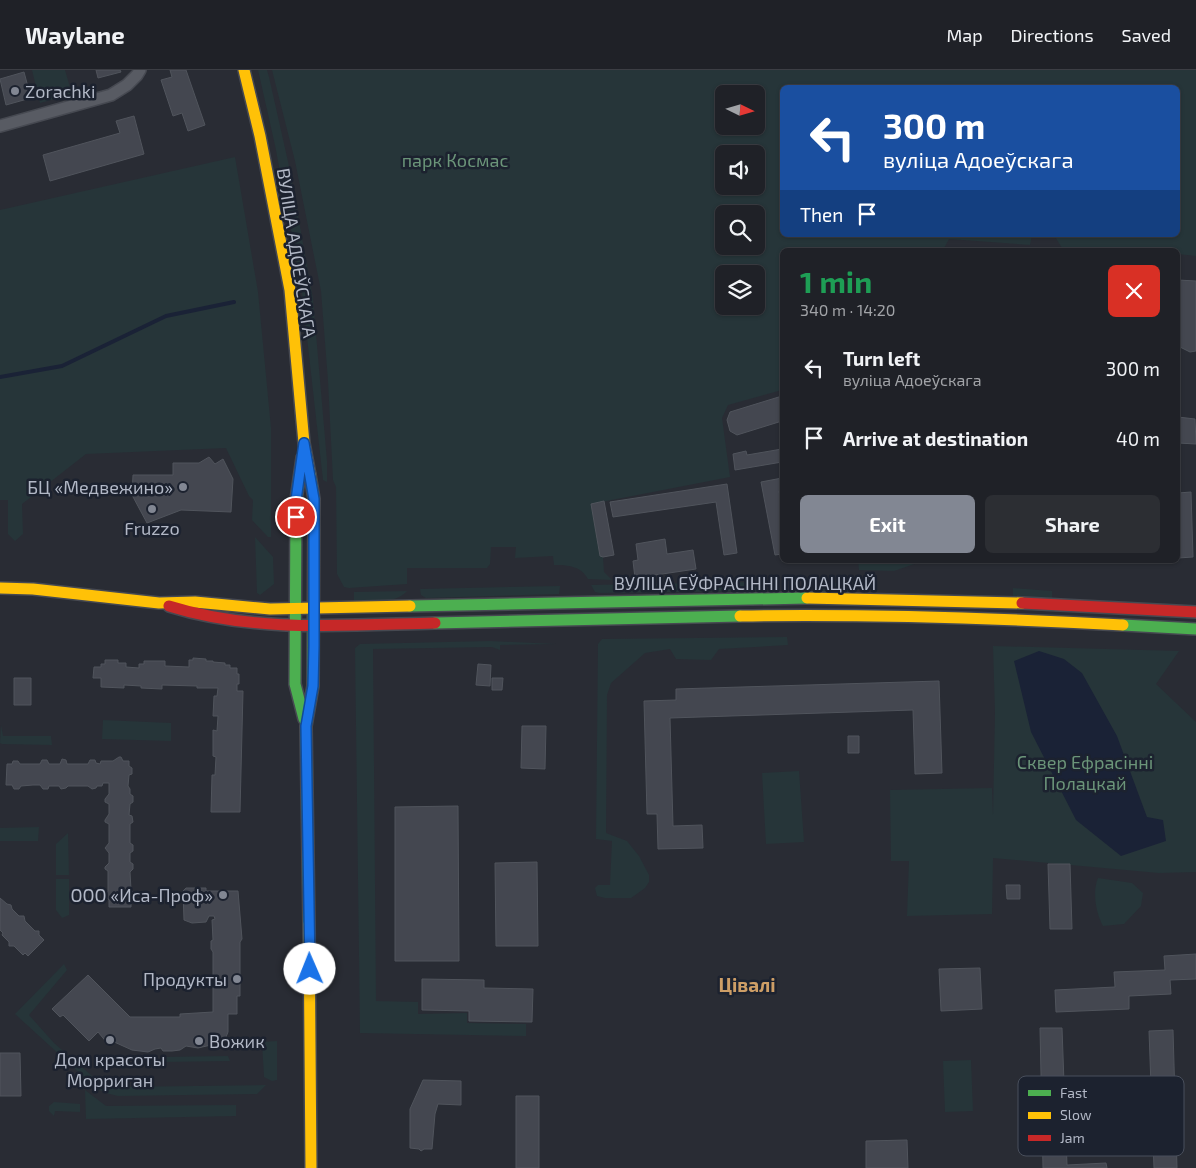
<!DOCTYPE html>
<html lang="en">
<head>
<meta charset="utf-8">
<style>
  :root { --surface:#1f2127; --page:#2c2e33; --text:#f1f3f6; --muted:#a1a3a7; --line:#3c3e44; --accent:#828793 }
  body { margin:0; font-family:"Exo 2",sans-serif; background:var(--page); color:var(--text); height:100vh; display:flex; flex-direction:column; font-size:19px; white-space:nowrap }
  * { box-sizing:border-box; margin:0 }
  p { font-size:16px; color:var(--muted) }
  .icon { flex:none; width:28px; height:28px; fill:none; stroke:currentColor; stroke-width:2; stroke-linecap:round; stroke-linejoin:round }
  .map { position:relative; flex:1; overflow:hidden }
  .details { position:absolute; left:780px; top:178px; width:400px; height:315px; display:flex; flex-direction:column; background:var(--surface); border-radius:8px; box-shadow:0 1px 4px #0004,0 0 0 1px var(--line) }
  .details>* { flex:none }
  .hud { position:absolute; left:780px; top:15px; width:400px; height:152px; border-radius:8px; box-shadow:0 1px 4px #0004,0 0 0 1px var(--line); background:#1a4fa0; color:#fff; overflow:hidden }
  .needle { width:32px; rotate:95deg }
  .buttons { position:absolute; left:715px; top:15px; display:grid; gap:10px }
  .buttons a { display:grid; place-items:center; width:50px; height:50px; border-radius:8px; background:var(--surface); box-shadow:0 1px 4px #0004,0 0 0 1px var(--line); font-size:25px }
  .pin { position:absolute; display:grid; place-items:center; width:42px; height:42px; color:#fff; margin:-21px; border:2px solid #fff; border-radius:50%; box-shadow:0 1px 5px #0007 }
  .me { position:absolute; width:55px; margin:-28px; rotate:359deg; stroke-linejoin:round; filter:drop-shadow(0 0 4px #0008) }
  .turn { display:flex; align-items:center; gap:18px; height:105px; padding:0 20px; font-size:22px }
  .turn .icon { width:65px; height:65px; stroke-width:2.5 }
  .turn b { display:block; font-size:35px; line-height:42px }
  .then { display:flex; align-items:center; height:48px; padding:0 20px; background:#0003; gap:10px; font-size:19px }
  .round { display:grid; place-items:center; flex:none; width:52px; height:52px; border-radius:8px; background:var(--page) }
  .summary { display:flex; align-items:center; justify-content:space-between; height:85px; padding:0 20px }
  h1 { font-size:30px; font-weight:700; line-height:38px; color:#1e9e55 }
  .action { display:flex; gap:10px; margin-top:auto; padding:10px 20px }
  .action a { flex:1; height:58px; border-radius:8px; background:var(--accent); color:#fff; font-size:20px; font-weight:700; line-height:58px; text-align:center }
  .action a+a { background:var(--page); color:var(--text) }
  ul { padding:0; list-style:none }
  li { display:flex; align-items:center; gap:15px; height:70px; padding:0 20px }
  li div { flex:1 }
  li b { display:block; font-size:19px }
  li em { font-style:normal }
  header { display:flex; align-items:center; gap:30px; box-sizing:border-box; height:70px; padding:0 25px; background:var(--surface); border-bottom:1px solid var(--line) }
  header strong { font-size:24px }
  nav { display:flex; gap:28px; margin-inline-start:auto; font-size:18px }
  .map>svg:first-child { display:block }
  .green { fill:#263539; fill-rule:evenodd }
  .water { fill:#1a2236 }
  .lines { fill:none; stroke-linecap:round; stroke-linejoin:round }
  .stream { stroke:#1a2236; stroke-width:4 }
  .building { fill:#444750; stroke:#50545c }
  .street-casing { stroke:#464951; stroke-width:14 }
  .fast-casing { stroke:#464951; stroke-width:14 }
  .slow-casing { stroke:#464951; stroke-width:14 }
  .jam-casing { stroke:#464951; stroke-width:14 }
  .street { stroke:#585b63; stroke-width:11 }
  .fast { stroke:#4caf50; stroke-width:11 }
  .slow { stroke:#ffc107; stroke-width:11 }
  .jam { stroke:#c62828; stroke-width:11 }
  .route-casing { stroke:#114b97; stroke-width:12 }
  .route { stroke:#1a73e8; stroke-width:9 }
  .poi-dot { fill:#828793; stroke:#1c222f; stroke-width:2 }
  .labels { text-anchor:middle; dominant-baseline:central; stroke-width:5; stroke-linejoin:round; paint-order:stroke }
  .poi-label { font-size:18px; fill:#b2b8c6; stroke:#1c222f; text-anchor:end }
  .park-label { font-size:18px; fill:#6b9579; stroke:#1c222f }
  .street-label { font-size:18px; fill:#b2b8c6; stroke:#1c222f }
  .neighbourhood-label { font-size:19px; font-weight:bold; fill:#cd9e66; stroke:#1c222f }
  .key { fill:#1c222f; stroke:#494f5c; stroke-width:1 }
  .key-label { font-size:14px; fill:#b2b8c6 }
</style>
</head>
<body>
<header>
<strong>Waylane</strong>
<nav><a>Map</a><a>Directions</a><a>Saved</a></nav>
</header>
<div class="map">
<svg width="1196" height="1098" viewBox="0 0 1196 1098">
  <rect width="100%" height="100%" fill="#292c34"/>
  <!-- green -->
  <path class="green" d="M32 0H65L72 24 40 33Z
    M258 0H267L269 7 289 96 313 229 327 391V412L323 410 301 214 275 75Z
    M272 0H1196V186L1178 184V180H1075L1062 178 1054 165H1178V18H782V165H1032L1030 175 949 169 943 180H782V320L728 335 722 348 730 407 591 434 600 486 603 487 604 502 612 510 588 509C581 496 568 495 554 495L553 486 515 488 516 477H491L490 494 487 498H407V514L349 518 344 517 337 504 336 417 333 410 328 311 321 221 295 91ZM724 24H756V56H724ZM724 84H756V116H724ZM724 144H756V176H724ZM724 204H756V236H724Z
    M235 87 258 222 271 358V467H268L252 450 253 430 249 426 226 378 86 384 22 434 23 464 15 471 8 464V430H0V140Z
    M255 467 273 487 274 514 260 525 257 523Z
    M858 490H920V492L894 501 859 500Z
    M756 512 757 521 600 523 595 522 591 515Z
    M822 513H854L847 523 814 521 816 517Z
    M560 516 559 524 426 528 421 525 420 519Z
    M1013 518 1052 521V528L1013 526Z
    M407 521C395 535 371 530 354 530V522Z
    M787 567 788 575 719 579 711 590 676 589 670 579 645 583 611 613 607 625 606 763 627 771 639 786 649 805V812L645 818 631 828H605L597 826 595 818 598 815H610L612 771 596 769 598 574 602 569Z
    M490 571 556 574 500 575V580L492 577 373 579 376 931 418 932V944L467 943V953L526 954V966L360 963 355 578 360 574Z
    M993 576 1179 581 1156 614 1196 652V802L1159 803 993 788 992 844 907 846 909 791H891L890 720 992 718 993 746 995 642Z
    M103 650 171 653V671L102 669Z
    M1 655 3 666H51L52 675 2 674 0 673Z
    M799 701 804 772 766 774 762 703Z
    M39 757 38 771H0V758Z
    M68 763 69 805H56V774Z
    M1098 808 1132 813 1143 823 1141 836 1124 854 1103 856C1096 843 1092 822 1098 808Z
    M56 809H69V845L62 848 56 840Z
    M64 894 67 900 29 945 54 973 99 1012 116 1017 266 1015 257 1024 118 1026 106 1023 96 1018 15 944Z
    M277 971V1010L272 1011 264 1007 262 972Z
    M228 986 230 991 163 992V987Z
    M971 990 973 1041 945 1042 943 991Z
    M85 1020 106 1036 236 1035V1046L86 1049Z
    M54 1032 80 1034V1042L55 1041 54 1046 49 1041V1036Z"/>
  <!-- water -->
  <path class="water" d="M1039 581 1064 589 1082 603 1117 666 1147 747 1163 750 1166 771 1121 786 1076 750 1031 662 1014 591Z"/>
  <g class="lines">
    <!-- stream -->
    <path class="stream" d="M0 307 62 296 166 246 234 232"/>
  </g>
  <!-- building -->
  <path class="building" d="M96 0H120L121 2 98 8Z
    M170 0H186L205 55 188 61 182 43 173 46 161 10 172 7Z
    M24 2 31 28 6 35 0 9Z
    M134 46 144 84 50 111 43 85 120 63 116 51Z
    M1178 210 1196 211V281L1190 282 1178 276Z
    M782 326V351L737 365 730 361 727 350 730 342Z
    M1178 347 1195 349 1196 374 1178 373Z
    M782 379V392L735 400 733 384 746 381 747 385Z
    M209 387 215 394 223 389 233 409 231 442 181 440 147 453 132 425 133 405H173V393H199Z
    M782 408V420L779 421 782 439V484L775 485 761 412Z
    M727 414 737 483 724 485 716 432 613 447 610 432Z
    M1191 422 1193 487 1178 488V423Z
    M604 431 614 485 603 487 600 486 591 434Z
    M665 469 667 484 693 480 696 499 635 508 633 491 638 490 636 474Z
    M193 588 206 589V591H213V592L225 593V595H230V598H237V604H239V614H237V621H243L240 742H211L212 705H215L216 687 213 686V660L217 661 218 646H213L214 626H217L218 618H197V616L162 615V619L141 618V616L124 615V618L101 617V608H93L94 597H101V594H105V590H118V593H126V597L139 598V594H144V591H165V596L189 597V590H193Z
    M478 594 491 595 490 616 476 615Z
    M14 608H31V635H14Z
    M492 608H503L502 620H492Z
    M939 611 942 703 915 704 913 640 670 648 673 756 702 755 703 778 658 779 657 744H647L644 631 676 630V619Z
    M522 656H546L545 699 521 698Z
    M848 666H859V683H848Z
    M119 687H121L123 691H129V696L132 698V704L129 705 128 716 130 719V724L133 726V732L130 734 129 745 132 746 133 752 130 754V773L133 775V781L130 783V792L133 794V799L130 802 131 820 133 822V828L131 830V837H109V830L105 825 108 821V801L105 799V797L109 793V783L105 778 109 773V754L105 752V750L109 744V734L105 732V729L109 724V713H103L102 716H97L96 718 92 719 88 716H68L66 718 61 719 59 716H49L48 719H43L40 715H33L21 716 19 719H14L12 715H6L7 694H12L13 691H18L20 694H40L42 690H47L49 694H60L62 689 66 690 67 694H88L90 690H95L96 693 100 694 101 691H113Z
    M458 736 459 891H395V737Z
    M537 792 538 876H496L495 793Z
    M1048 794H1070L1072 859H1050Z
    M1006 815H1020V829H1007Z
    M186 818H206V821H238L242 869 240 872V926H237V944H228V962L226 967 211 975 198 978 186 976 180 980 172 981H163L161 978 155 979 148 982 132 980 112 971 108 974 98 962 89 971 63 945 60 947 52 939 88 905 130 947H180V944L213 942V882L211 879V871L213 870 212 850 215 849 214 846H209L206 852 192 853 184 850 183 821Z
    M0 828 7 834 11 835 12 839 19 846H24L25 851 35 861H39V865L44 870 28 886 25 883 23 885 14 876H9V872L2 865 3 863 0 860Z
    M1196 884V909L1170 910 1171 924 1129 926V939L1056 942 1055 920 1115 917 1114 902 1165 900 1164 886Z
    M980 898 982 939 941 941 939 899Z
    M422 909 484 910V918L533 919 532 952 469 951V941L422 940Z
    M1040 958H1062L1067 1095 1106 1093 1107 1098H1043Z
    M1173 960 1177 1098H1154L1149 961Z
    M0 983H20L21 1026H0Z
    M423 1010 461 1011V1035L438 1034 435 1044 432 1079H424L421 1081 419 1079 410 1078V1039Z
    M516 1026H539V1098H516Z
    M907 1070 908 1098H866V1071Z"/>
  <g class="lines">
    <!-- street casing -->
    <g class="street-casing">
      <path id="street" d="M0 56 111 25 127 15 137 5 140 0"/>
    </g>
    <!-- fast casing -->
    <g class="fast-casing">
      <path id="fast" d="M302 388 296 430 295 614 304 649
        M410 536 807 528
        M435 553 740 546
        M1123 555 1196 559
        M309 854 306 656 313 616 314 429 310 405"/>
    </g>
    <!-- slow casing -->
    <g class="slow-casing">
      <path id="slow" d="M244 0 260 66 290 220 304 373 310 405
        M0 518 33 519 159 533 195 532 270 539 410 536
        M807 528 1022 533
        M740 546C868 544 996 548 1123 555
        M309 854 311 1098"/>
    </g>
    <!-- jam casing -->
    <g class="jam-casing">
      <path id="jam" d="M1022 533 1196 542
        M169 536C255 563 347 555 435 553"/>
    </g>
    <!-- street -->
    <use href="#street" class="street"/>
    <!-- fast -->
    <use href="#fast" class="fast"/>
    <!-- slow -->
    <use href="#slow" class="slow"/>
    <!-- jam -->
    <use href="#jam" class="jam"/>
  </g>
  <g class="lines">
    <!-- route casing -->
    <g class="route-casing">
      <path id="route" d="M296 447V430L304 373 314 429V576L313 616 306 656 310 899"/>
    </g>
    <!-- route -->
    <use href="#route" class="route"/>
  </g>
  <!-- markers -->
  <g class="poi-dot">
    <circle cx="15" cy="21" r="5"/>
    <circle cx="183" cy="417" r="5"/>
    <circle cx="152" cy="439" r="5"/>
    <circle cx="223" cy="825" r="5"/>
    <circle cx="237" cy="909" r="5"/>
    <circle cx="110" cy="970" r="5"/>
    <circle cx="199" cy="971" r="5"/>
  </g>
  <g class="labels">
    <!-- poi labels -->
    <g class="poi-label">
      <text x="25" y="21" text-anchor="start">Zorachki</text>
      <text x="173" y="417">БЦ «Медвежино»</text>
      <text x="152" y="458" text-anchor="middle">Fruzzo</text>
      <text x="213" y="825">ООО «Иса-Проф»</text>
      <text x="227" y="909">Продукты</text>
      <text x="209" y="971" text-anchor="start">Вожик</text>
      <text x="110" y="989" text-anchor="middle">Дом красоты<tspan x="110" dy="21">Морриган</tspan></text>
    </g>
    <!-- park labels -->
    <g class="park-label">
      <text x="455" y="90">парк Космас</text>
      <text x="1085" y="692">Сквер Ефрасінні<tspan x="1085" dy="21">Полацкай</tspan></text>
    </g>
    <!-- street labels -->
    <g class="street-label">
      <text transform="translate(297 183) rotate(81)">ВУЛІЦА АДОЕЎСКАГА</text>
      <text x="745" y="513">ВУЛІЦА ЕЎФРАСІННІ ПОЛАЦКАЙ</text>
    </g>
    <!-- neighbourhood labels -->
    <g class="neighbourhood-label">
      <text x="747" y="914">Цівалі</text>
    </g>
  </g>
  <!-- legend -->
  <rect x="1018" y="1006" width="166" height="80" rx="8" class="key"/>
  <rect x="1028" y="1020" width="23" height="6" fill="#4caf50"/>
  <rect x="1028" y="1042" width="23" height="7" fill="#ffc107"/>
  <rect x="1028" y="1065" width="23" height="6" fill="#c62828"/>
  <g class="key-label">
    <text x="1060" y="1028">Fast</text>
    <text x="1060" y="1050">Slow</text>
    <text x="1060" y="1073">Jam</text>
  </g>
</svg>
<div class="buttons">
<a><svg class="needle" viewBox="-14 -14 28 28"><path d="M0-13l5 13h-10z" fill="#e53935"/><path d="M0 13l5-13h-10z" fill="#a1a3a7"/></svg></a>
<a><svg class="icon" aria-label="sound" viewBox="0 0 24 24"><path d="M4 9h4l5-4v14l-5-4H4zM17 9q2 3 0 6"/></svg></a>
<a><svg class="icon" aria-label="search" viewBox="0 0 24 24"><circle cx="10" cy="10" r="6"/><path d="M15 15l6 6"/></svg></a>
<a><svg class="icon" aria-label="layers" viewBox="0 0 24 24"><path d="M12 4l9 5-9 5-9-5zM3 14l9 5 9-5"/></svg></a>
</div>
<div class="pin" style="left:296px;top:447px;background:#d93025"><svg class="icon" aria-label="arrive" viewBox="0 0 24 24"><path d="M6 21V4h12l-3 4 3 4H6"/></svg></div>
<svg class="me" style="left:310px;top:899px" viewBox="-20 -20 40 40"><circle r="19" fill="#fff"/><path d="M0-13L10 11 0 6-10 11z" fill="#1a73e8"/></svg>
<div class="hud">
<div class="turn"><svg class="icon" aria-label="left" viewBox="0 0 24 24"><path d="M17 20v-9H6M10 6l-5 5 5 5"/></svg><div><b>300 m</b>вуліца Адоеўскага</div></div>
<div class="then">Then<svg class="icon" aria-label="arrive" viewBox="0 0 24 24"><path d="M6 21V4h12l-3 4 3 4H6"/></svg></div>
</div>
<section class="details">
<div class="summary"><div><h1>1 min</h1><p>340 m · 14:20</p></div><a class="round" style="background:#d93025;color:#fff"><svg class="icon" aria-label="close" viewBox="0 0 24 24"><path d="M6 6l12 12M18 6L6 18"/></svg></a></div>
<ul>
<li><svg class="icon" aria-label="left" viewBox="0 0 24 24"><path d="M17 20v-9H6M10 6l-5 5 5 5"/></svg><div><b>Turn left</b><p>вуліца Адоеўскага</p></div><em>300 m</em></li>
<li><svg class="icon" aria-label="arrive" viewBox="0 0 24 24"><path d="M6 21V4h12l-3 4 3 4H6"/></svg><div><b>Arrive at destination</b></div><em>40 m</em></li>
</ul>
<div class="action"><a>Exit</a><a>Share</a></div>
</section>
</div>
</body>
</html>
